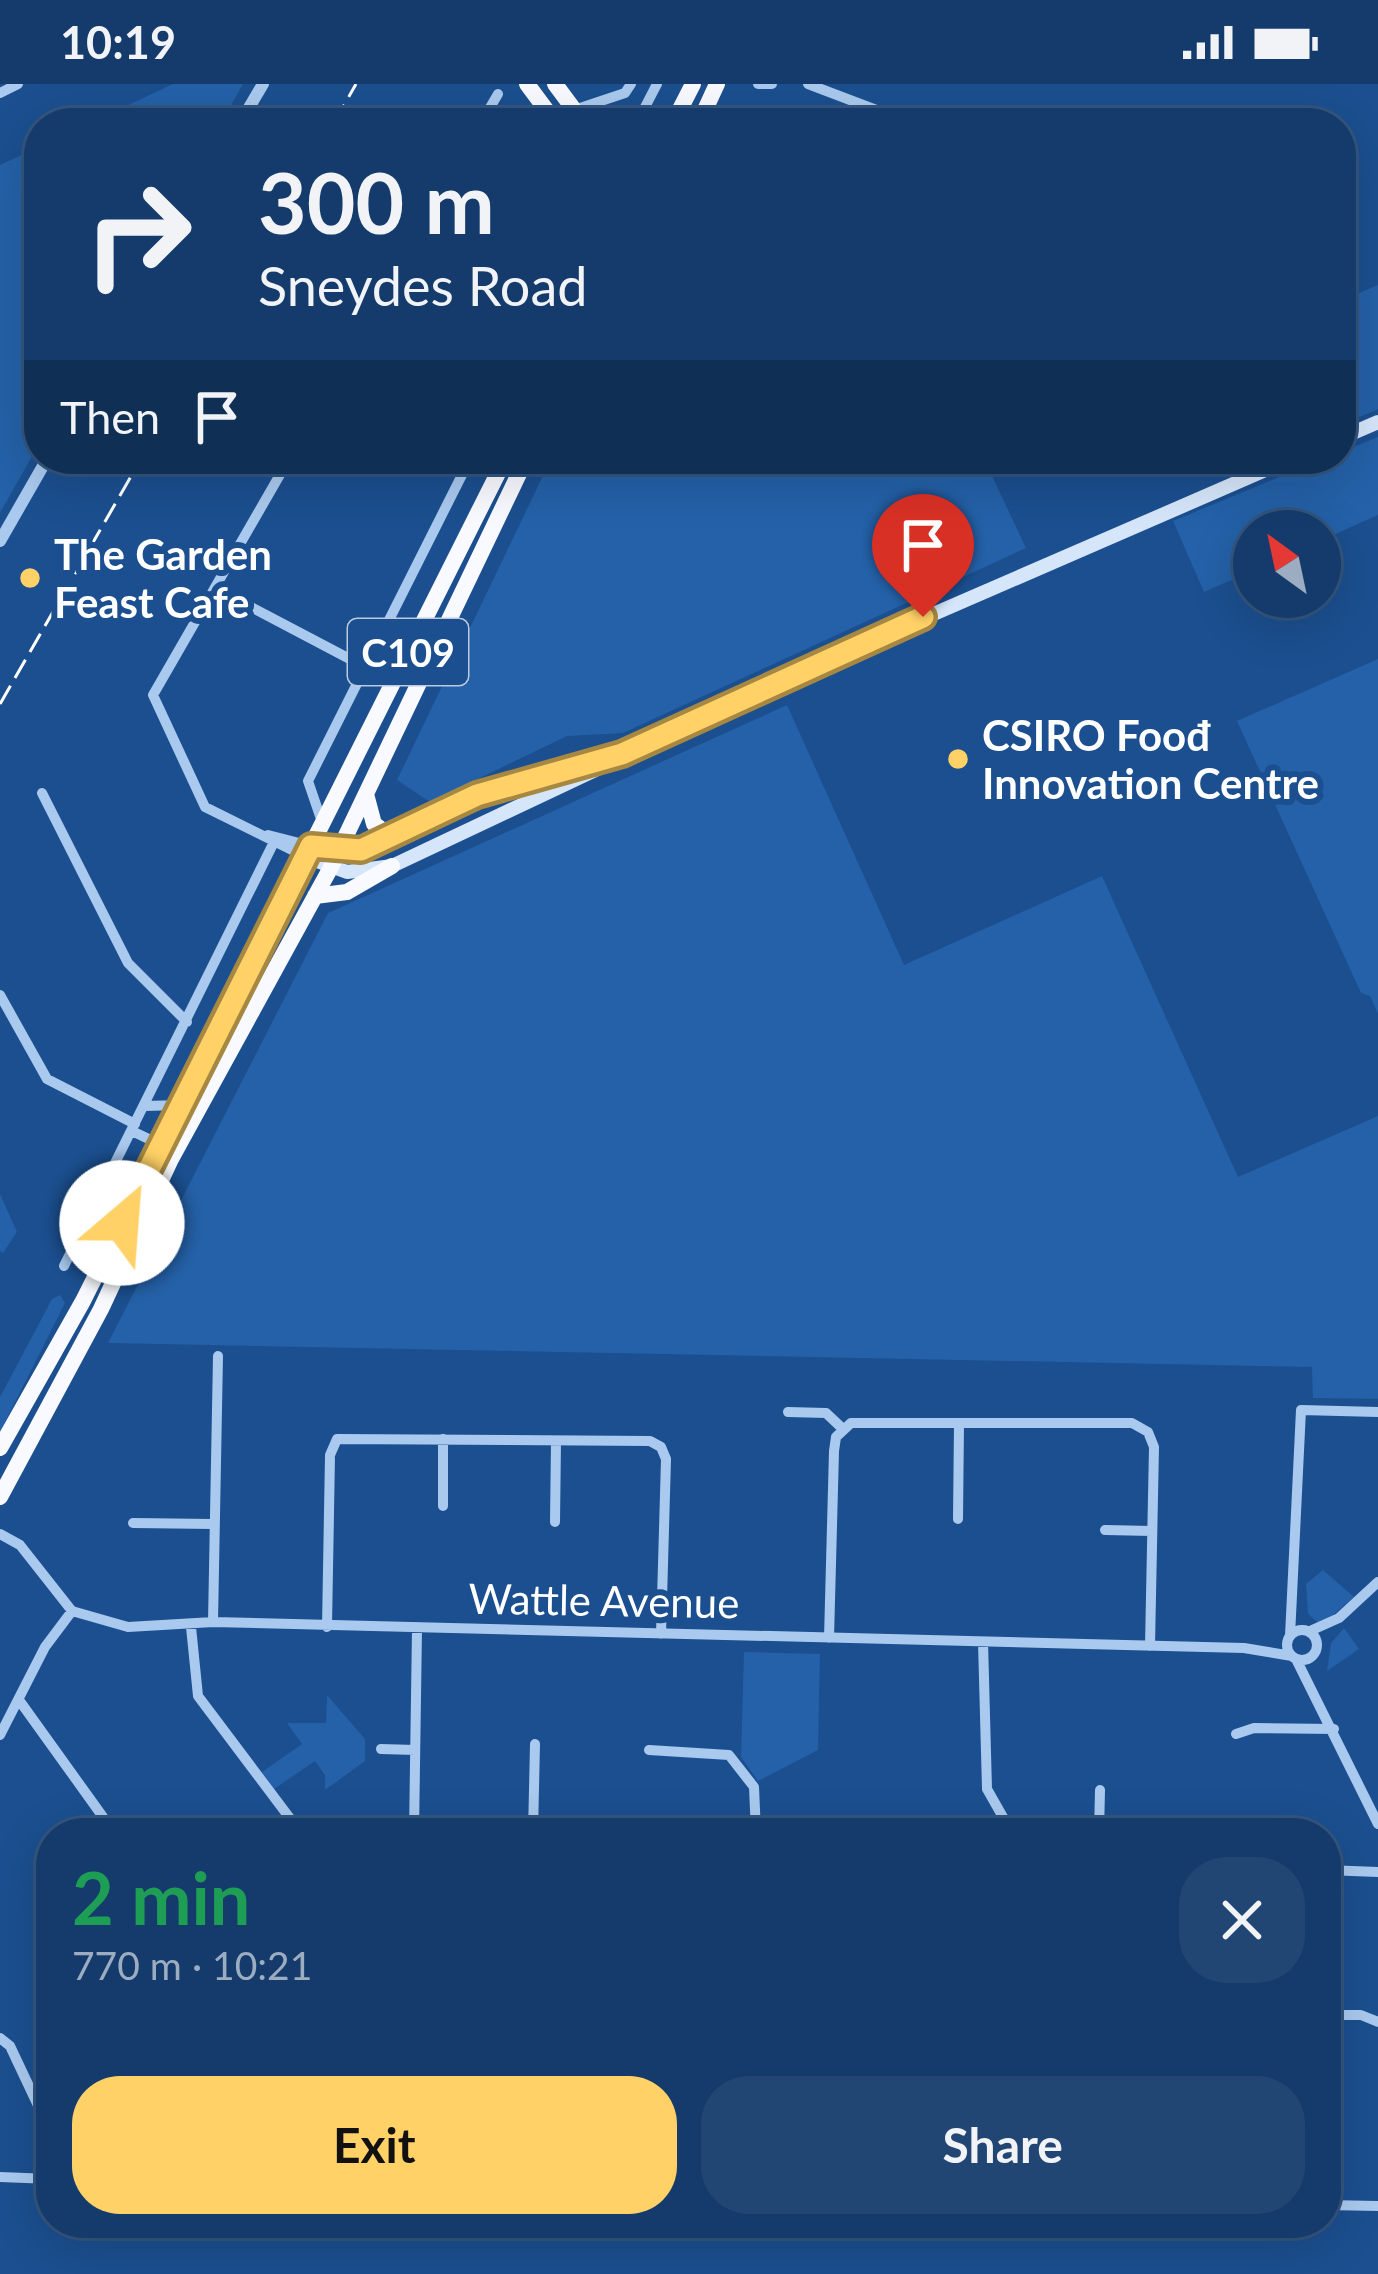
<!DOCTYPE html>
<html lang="en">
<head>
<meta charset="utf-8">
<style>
  :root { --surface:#143b6b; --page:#214673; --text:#f1f3f6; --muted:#9dadc1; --line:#33557e; --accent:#ffd166 }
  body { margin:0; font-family:Lato,sans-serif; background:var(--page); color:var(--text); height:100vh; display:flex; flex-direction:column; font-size:45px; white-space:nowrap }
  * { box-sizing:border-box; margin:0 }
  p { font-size:39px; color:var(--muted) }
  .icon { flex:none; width:66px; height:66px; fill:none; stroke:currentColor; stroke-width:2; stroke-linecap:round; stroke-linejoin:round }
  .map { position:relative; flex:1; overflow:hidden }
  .panel { position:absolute; left:36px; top:1734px; width:1305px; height:420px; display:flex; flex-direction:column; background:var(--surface); border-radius:48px; box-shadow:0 12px 48px #0002,0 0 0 3px var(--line) }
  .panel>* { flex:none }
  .banner { position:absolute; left:24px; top:24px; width:1332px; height:366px; border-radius:48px; box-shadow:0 12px 48px #0002,0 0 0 3px var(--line); background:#143b6b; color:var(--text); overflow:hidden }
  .needle { width:78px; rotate:327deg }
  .fabs { position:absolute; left:1233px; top:426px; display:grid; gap:24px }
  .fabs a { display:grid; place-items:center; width:108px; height:108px; border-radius:50%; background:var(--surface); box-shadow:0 12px 48px #0002,0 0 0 3px var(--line); font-size:60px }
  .pin { position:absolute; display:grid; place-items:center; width:102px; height:102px; color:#fff; margin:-123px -51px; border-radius:50% 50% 50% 0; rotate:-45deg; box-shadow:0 0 12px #0007 }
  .pin .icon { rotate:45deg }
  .me { position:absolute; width:132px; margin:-66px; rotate:27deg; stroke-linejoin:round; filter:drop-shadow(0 0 9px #0008) }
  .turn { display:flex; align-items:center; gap:42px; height:252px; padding:0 36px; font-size:54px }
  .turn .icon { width:156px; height:156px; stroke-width:2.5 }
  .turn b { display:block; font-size:84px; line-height:102px }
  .then { display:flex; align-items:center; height:114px; padding:0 36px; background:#0003; gap:24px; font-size:45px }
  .round { display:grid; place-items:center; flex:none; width:126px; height:126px; border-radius:48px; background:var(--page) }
  .headline { display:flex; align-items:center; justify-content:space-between; height:204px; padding:0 36px }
  h1 { font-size:72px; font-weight:700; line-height:90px; color:#1e9e55 }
  .cta { display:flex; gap:24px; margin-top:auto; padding:24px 36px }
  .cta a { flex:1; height:138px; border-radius:48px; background:var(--accent); color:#111; font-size:48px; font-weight:700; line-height:138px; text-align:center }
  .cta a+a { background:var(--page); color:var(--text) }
  .status { display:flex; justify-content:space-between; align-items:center; height:84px; padding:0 60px; background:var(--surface); direction:ltr }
  .status svg { height:33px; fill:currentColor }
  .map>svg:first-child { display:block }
  .green { fill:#2461a8 }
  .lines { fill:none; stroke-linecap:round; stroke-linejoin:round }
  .minor { stroke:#a9c9ee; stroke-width:10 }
  .tertiary { stroke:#a9c9ee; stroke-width:12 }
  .secondary { stroke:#d6e6fa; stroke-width:14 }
  .trunk { stroke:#f8faff; stroke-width:16 }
  .rail { stroke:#fff; stroke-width:3; stroke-dasharray:21 9; stroke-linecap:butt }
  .route-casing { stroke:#a68842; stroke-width:30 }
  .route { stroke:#ffd166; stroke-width:21 }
  .poi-dot { fill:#ffd166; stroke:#1b4f8f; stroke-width:4.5 }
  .labels { text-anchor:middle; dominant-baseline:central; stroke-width:12; stroke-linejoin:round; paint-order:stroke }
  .shield { fill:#1b4f8f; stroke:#bbcadd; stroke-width:3 }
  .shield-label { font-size:39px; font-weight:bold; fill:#fff }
  .poi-label { font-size:42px; font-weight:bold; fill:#fff; stroke:#1b4f8f; text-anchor:start }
  .street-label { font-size:42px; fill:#fff; stroke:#1b4f8f }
</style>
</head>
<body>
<div class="status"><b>10:19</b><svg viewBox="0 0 49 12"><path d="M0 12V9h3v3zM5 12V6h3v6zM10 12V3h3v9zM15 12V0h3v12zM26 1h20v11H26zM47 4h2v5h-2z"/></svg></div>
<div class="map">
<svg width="1378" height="2190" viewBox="0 0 1378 2190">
  <rect width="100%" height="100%" fill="#1b4f8f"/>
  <!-- green -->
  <path class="green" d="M173 0H243L221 39H90Z
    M39 63V360L0 429V81Z
    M1378 201V325L1341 341V217Z
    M1378 353V431L1320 457V447H1254V486L1204 508 1173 437 1323 375H1341V368Z
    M551 375H984L1026 464 623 649 567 652 430 718 397 696Z
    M1378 575V930L1370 912 1361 909 1237 637Z
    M787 621 904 881 1102 792 1238 1093 1378 1032V1315L1313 1314 1312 1283 108 1259 328 829Z
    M0 1110 17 1148 3 1169 0 1167Z
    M60 1211 65 1219 0 1348V1313L52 1215Z
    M1323 1486 1354 1513 1321 1541 1308 1530 1306 1500Z
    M1344 1544 1359 1565 1327 1587 1331 1559Z
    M744 1568 820 1570 818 1666 758 1697 741 1673Z
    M327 1611 365 1655V1677L325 1706V1691L315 1677 274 1705 262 1688 302 1660 287 1639H326Z"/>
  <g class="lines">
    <!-- minor -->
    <path class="minor" d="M758 0H772
      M808 0 879 27
      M0 9 18 0
      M574 26 625 9 631 0
      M481 39 498 10
      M647 39 643 27 657 0
      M289 375 153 611 205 723 306 773
      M215 504 365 583
      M42 709 128 879 187 938
      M322 738 308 697 470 375
      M268 751 311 762
      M0 911 47 995 135 1040
      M145 1022 181 1021
      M132 1047 161 1061
      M64 1182 274 758
      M788 1328 826 1329 843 1345
      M443 1355V1422
      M958 1435 959 1339
      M555 1438 556 1357
      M133 1439 213 1440
      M1105 1446 1152 1447
      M0 1450 20 1461 72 1527 128 1543 213 1538 1244 1564 1292 1572
      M213 1538 218 1272
      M191 1543 198 1612 301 1749
      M327 1543 330 1371 337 1355 650 1357 661 1363 666 1375 661 1550
      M1287 1561a15 15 0 1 1 30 0a15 15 0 1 1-30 0Z
      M1310 1547 1339 1534 1378 1498
      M1290 1552 1301 1326 1378 1328
      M829 1554 834 1367 836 1353 851 1339H1132L1148 1348 1154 1363 1150 1562
      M983 1558 987 1705 1012 1749
      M1296 1575 1378 1740
      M19 1616 103 1733 93 1749
      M1236 1650 1254 1644 1334 1645
      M0 1651 45 1563 72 1527
      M381 1665 415 1666
      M649 1666 729 1671 754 1703 756 1749
      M414 1749 417 1545
      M533 1749 535 1660
      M1099 1749 1100 1706
      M1326 1786 1378 1788
      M1326 1931H1361L1378 1938
      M0 1954 10 1962 51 2049
      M0 2093 51 2095
      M1326 2121 1378 2122"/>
    <!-- tertiary -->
    <path class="tertiary" d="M240 39 263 0
      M0 457 47 375"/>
    <!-- secondary -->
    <path class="secondary" d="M1341 354 1378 338
      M311 762 361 766 477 711 606 674
      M306 773 347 788 392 782 839 571 1291 375"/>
    <!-- trunk -->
    <path class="trunk" d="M527 0 556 39
      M555 0 584 39
      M673 39 693 0
      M699 39 717 0
      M366 710 374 740 390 752
      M315 812 347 808 392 782
      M0 1364 83 1217 505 375
      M0 1413 101 1225 170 1077 330 785 526 375"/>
    <!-- rail -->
    <path class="rail" d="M334 39 356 0
      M0 620 141 375"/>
  </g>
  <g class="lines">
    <!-- route casing -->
    <g class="route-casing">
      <path id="route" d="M122 1139 311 762 361 766 477 711 622 670 923 533"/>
    </g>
    <!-- route -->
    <use href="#route" class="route"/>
  </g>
  <!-- markers -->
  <g class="poi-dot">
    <circle cx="30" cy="494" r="12"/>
    <circle cx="958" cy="675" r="12"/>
  </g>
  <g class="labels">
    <!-- shield labels -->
    <rect class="shield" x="348" y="535" width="120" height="66" rx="9"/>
    <g class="shield-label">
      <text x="408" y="568">C109</text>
    </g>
    <!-- poi labels -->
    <g class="poi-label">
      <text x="54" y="470">The Garden<tspan x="54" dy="48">Feast Cafe</tspan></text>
      <text x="982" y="651">CSIRO Foođ<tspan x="982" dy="48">Innovation Centre</tspan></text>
    </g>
    <!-- street labels -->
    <g class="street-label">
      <text transform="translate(604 1516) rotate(1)">Wattle Avenue</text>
    </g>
  </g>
</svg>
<div class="fabs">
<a><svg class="needle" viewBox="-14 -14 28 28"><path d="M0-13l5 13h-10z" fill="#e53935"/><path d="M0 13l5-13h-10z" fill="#9dadc1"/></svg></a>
</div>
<div class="pin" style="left:923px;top:533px;background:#d93025"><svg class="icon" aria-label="arrive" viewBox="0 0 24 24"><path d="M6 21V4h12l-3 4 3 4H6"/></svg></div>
<svg class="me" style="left:122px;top:1139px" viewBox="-20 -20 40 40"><circle r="19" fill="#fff"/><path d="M0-13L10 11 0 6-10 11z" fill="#ffd166"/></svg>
<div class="banner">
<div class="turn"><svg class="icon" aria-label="right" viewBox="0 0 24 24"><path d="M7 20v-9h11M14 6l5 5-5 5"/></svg><div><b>300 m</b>Sneydes Road</div></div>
<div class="then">Then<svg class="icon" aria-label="arrive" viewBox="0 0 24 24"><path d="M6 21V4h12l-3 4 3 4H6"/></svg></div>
</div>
<section class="panel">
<div class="headline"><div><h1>2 min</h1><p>770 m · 10:21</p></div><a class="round"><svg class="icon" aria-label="close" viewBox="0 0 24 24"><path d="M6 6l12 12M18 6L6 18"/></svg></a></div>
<div class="cta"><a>Exit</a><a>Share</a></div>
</section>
</div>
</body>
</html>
